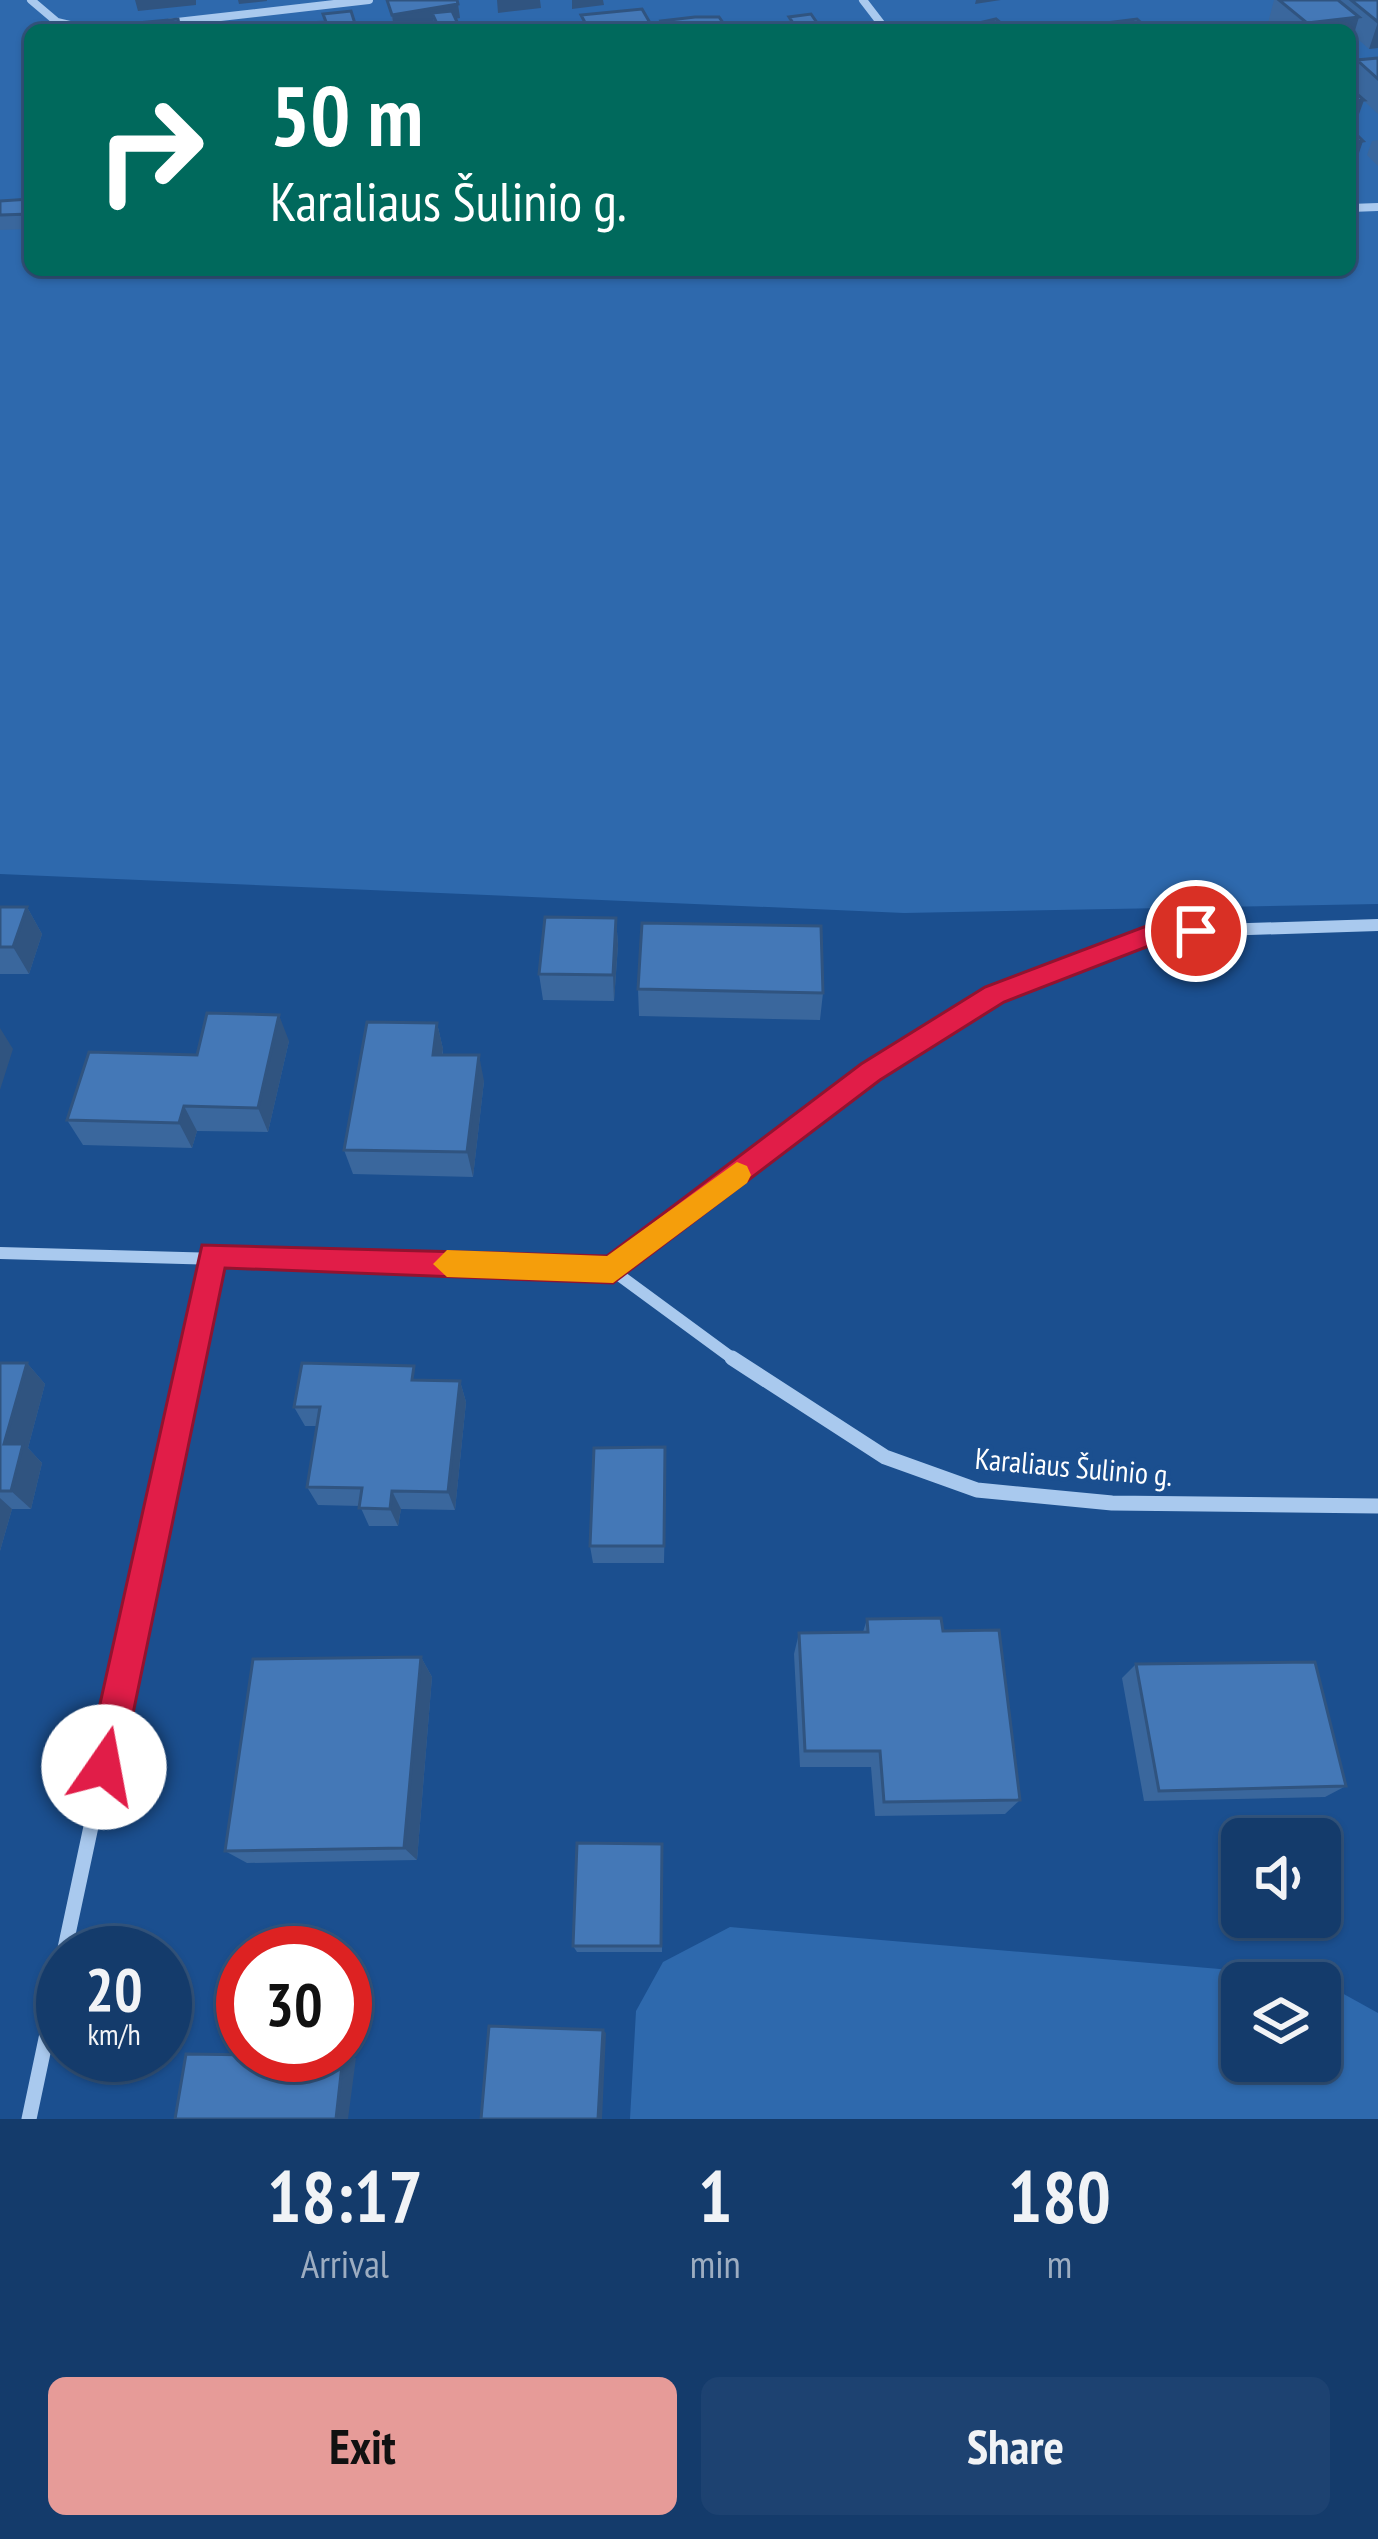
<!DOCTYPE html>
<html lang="en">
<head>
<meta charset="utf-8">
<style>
  :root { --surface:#143b6b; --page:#1d4271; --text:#f1f3f6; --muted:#9dadc1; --line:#33557e; --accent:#e69b98 }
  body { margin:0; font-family:"PT Sans Narrow",sans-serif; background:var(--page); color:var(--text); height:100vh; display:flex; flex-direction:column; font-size:45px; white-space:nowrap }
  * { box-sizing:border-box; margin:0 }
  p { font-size:39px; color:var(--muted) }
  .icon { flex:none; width:66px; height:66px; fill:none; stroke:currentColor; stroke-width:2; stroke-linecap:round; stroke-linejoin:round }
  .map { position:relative; height:2119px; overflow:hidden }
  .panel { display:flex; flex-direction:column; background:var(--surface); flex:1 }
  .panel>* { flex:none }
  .hud { position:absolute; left:24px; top:24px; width:1332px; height:252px; border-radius:18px; box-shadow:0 3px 9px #0004,0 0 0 3px var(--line); background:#00695c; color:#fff; overflow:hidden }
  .fabs { position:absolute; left:1221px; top:1818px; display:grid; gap:24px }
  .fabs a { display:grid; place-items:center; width:120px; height:120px; border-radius:18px; background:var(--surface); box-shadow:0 3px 9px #0004,0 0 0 3px var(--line); font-size:60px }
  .speed { position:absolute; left:36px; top:1926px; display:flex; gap:24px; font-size:60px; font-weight:700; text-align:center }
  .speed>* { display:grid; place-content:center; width:156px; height:156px; border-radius:50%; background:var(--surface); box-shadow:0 3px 9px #0004,0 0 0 3px var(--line); line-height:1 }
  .speed small { font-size:30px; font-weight:400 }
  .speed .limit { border:18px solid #d22; background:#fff; color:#111 }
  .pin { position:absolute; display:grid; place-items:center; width:102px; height:102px; color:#fff; margin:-51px; border:6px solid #fff; border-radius:50%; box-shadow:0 3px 12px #0007 }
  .me { position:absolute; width:132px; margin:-66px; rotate:12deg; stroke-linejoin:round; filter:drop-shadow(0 0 9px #0008) }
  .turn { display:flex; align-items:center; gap:42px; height:252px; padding:0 48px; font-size:54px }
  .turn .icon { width:156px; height:156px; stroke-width:2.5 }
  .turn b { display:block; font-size:84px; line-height:102px }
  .eta { display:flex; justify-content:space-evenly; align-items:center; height:204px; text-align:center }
  .eta b { font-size:72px; font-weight:800; line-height:84px }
  .action { display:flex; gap:24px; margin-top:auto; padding:24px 48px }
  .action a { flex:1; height:138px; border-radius:18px; background:var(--accent); color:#111; font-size:48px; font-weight:800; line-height:138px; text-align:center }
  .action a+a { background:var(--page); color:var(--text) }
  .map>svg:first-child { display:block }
  .green { fill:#2e69ad; fill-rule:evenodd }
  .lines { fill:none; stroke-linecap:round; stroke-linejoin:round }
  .minor-far2 { stroke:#a9c9ee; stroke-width:8 }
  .minor-far1 { stroke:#a9c9ee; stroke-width:12 }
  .minor { stroke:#a9c9ee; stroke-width:15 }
  .wall { fill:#3a679d }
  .shaded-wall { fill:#305480 }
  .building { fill:#4478b7; stroke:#305480; stroke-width:3 }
  .route { fill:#e11d48; stroke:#92132f; stroke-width:3 }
  .slow { fill:#f59e0b }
  .labels { text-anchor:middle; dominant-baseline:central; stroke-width:9; stroke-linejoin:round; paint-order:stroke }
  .street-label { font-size:30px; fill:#fff; stroke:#1b4f8f }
</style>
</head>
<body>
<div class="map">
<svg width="1378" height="2119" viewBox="0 0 1378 2119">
  <rect width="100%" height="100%" fill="#1b4f8f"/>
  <!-- green -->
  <path class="green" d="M0 0H1378V904L904 913 0 874ZM30 30H1350V270H30Z
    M730 1927 1313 1977 1378 2013V2119H630L636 2011 663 1962ZM1320 1983V2061H1242V1983Z"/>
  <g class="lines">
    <!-- minor-far2 -->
    <path class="minor-far2" d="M31 0 57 22 91 30
      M863 0 886 30
      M168 23 369 0
      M110 30 147 26
      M1350 67 1378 64
      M1350 208 1378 207"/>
    <!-- minor-far1 -->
    <path class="minor-far1" d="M0 1253 612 1270 736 1361
      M612 1270 870 1072 995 995 1157 932 1378 925
      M190 1361 213 1255"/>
    <!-- minor -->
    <path class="minor" d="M732 1358 885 1457 977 1490 1112 1503 1378 1506
      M64 1953 191 1358
      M29 2119 63 1958"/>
  </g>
  <!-- wall -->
  <path class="wall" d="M387 0 458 4 460 18 455 19 458 30H435L434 22 394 29Z
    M1274 0H1378V48L1369 49 1353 35 1350 44V30H1276L1268 23Z
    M789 17 822 30H788Z
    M1378 58V114L1364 101 1359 114 1350 101V80L1357 60Z
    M1378 140V166L1367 155 1372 141Z
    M30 199V229L0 230V201Z
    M0 907H27L42 934 29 974H0Z
    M616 918 618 945 614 1001 543 1000 539 974Z
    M638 989 823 993 820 1020 639 1016Z
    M437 1023 443 1049V1055L484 1081 473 1177 353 1174 344 1150Z
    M289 1041 268 1132 197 1131 192 1148 83 1145 67 1120 197 1055Z
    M0 1363H27L45 1384 28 1448 42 1463 31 1509H12L0 1551Z
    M420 1380 460 1381 466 1402 455 1510 401 1509 398 1526H369L360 1506 318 1505 307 1487 317 1426H305L294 1407Z
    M666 1466 664 1563H593L590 1546Z
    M867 1619 943 1631 1020 1800 1005 1814 875 1816 871 1767H800L794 1654 799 1633 863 1632Z
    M421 1657 432 1677 417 1860 247 1863 225 1851Z
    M1136 1664 1346 1786 1325 1797 1144 1801 1122 1678Z
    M662 1844V1952H577L573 1946Z"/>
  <!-- shaded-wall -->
  <path class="shaded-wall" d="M135 0H196V5L138 11Z
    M238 0H267V1L239 4Z
    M497 0H540L541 8 498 13Z
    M572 0H603L604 5 572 9Z
    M976 0H1001L975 4Z
    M458 4 460 18 436 22 432 13 434 22 394 29 392 15Z
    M1359 17 1351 44 1350 30H1305L1307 23Z
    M1378 22V48L1369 49Z
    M458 24V30H438V26Z
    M1364 100 1359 114 1350 115V101Z
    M1363 141 1358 156 1350 157V143Z
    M27 907 42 934 29 974 13 947Z
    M616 918 618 945 614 1001 613 975Z
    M279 1015 289 1041 268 1132 258 1108Z
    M437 1023 443 1049 439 1080 433 1055Z
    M0 1028 13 1049 0 1090Z
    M479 1055 484 1081 473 1177 467 1152Z
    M184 1106 197 1131 192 1148 179 1123Z
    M27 1363 45 1384 28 1448 42 1463 31 1509 11 1491 4 1444Z
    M460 1381 466 1402 455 1510 448 1492Z
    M392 1491 401 1509 398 1526 390 1509Z
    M0 1498 12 1509 0 1551Z
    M421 1657 432 1677 417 1860 404 1848Z
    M603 2030 606 2033 602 2119H598Z
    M343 2056 356 2058 348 2119H336Z"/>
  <!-- building -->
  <path class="building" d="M387 0H457L458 4 392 15Z
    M1279 0H1338L1359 17 1307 23Z
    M1351 0H1378V22Z
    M642 9 653 28 589 30 581 15Z
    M351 11 357 30H312L310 23 326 22 323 14Z
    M452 11 458 24 438 26 432 13Z
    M811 14 822 30H798L789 17Z
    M695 17H719L728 30H666L661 21Z
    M178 19 180 30H137L136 23Z
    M996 19 1009 30H970L966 26Z
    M1137 19 1149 30H1096L1090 25Z
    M1203 25 1207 30 1165 29Z
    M1378 58V79L1357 60Z
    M1350 88 1364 100 1350 101Z
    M1356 134 1363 141 1350 143V135Z
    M30 199V214L0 215V201Z
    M0 907H27L13 947H0Z
    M545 917 616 918 613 975 539 974Z
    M642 923 821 926 823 993 638 989Z
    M207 1013 279 1015 258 1108 184 1106 179 1123 67 1120 89 1052 197 1055Z
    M367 1022 437 1023 433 1055H479L467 1152 344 1150Z
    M0 1363H27L4 1444H23L11 1491H0Z
    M302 1363 414 1366 412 1380 460 1381 448 1492 392 1491 390 1509 359 1508 362 1488 307 1487 320 1407H294Z
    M665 1447 664 1546H590L594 1448Z
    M941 1618 943 1631 999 1630 1020 1800 884 1802 880 1751H805L799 1633 868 1632 867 1619Z
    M421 1657 404 1848 225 1851 253 1659Z
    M1315 1662 1346 1786 1159 1791 1136 1664Z
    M577 1843 662 1844 661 1946H573Z
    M489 2026 603 2030 598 2119H481Z
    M186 2054 343 2056 336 2119H175Z"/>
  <!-- route -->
  <path class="route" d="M1196 921 1209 931 1205 938 1159 942 1004 1002 880 1080 613 1283 225 1268 122 1767 117 1780 104 1785 91 1780 86 1767 202 1245 607 1256 861 1064 985 987 1157 922Z"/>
  <!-- slow -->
  <path class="slow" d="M737 1162 747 1166 751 1175 747 1183 613 1283 447 1277 433 1264 447 1250 607 1256Z"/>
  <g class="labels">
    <!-- street labels -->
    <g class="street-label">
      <text transform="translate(1074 1466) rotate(5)">Karaliaus Šulinio g.</text>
    </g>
  </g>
</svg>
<div class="fabs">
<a><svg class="icon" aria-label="sound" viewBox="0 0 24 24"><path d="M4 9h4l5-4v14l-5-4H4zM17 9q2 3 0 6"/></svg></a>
<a><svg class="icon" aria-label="layers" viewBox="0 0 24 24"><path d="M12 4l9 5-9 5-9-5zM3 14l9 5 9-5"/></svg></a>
</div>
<div class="speed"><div>20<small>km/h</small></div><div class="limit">30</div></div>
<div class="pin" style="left:1196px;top:931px;background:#d93025"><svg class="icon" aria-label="arrive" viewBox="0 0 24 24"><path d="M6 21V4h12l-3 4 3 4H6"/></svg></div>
<svg class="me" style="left:104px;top:1767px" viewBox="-20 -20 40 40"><circle r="19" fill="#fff"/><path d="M0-13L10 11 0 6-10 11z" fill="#e11d48"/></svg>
<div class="hud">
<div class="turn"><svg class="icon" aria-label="right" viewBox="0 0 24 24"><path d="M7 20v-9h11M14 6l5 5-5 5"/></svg><div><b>50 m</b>Karaliaus Šulinio g.</div></div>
</div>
</div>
<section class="panel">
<div class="eta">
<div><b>18:17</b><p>Arrival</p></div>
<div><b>1</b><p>min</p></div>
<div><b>180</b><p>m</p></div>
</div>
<div class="action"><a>Exit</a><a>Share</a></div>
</section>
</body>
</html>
